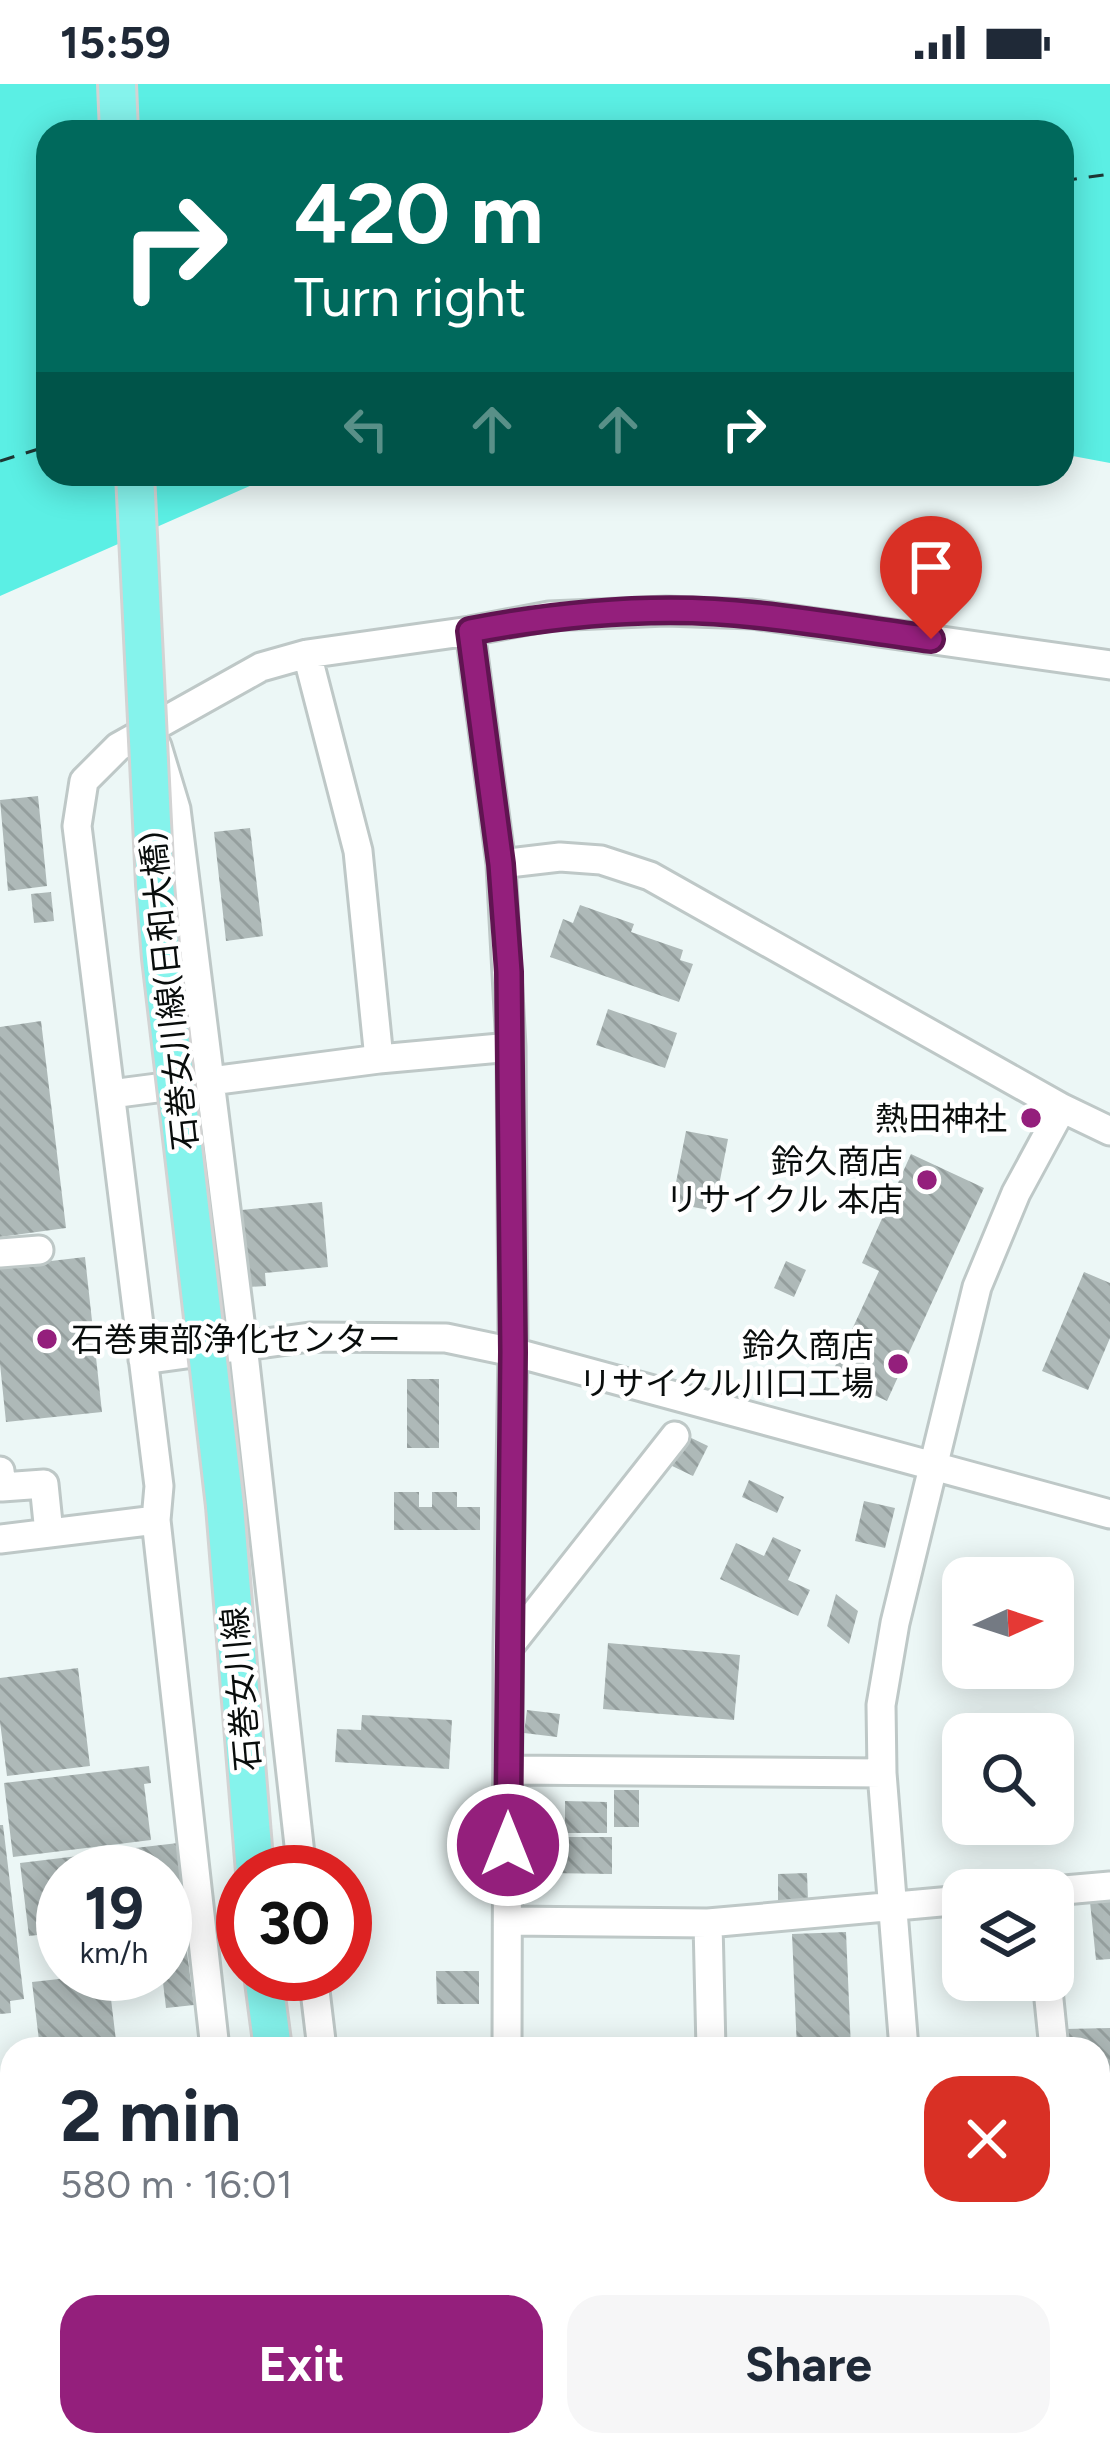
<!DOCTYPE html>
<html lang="en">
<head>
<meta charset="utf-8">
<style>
  :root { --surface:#fff; --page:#f6f6f7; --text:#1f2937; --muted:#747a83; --accent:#941f7c }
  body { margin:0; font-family:Figtree,"Noto Sans JP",sans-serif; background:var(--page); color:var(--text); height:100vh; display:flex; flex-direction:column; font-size:45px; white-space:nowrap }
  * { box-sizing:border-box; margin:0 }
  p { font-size:39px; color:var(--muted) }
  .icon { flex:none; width:66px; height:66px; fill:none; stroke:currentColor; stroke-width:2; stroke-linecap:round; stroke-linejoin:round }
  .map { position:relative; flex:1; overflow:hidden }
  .panel { position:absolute; left:0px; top:1953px; width:1110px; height:420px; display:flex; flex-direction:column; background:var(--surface); border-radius:36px 36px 0 0; box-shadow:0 6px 30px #0003 }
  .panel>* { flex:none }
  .guide { position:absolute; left:36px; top:36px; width:1038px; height:366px; border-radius:36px; box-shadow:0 6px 30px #0003; background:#00695c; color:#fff; overflow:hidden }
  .needle { width:78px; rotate:87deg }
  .controls { position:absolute; left:942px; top:1473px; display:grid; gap:24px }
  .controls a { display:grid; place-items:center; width:132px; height:132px; border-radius:24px; background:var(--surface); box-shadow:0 6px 30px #0003; font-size:60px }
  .speed { position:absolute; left:36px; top:1761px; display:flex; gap:24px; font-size:60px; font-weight:700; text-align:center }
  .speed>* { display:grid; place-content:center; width:156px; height:156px; border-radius:50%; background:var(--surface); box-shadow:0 6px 30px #0003; line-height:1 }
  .speed small { font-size:30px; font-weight:400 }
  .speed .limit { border:18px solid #d22; background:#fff; color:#111 }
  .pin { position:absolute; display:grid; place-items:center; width:102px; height:102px; color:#fff; margin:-123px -51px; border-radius:50% 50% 50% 0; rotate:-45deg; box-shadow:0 0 12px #0007 }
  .pin .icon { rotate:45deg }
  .me { position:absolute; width:132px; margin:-66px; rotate:0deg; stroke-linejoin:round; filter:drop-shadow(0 0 9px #0008) }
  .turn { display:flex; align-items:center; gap:42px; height:252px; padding:0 60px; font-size:54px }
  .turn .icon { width:156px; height:156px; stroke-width:2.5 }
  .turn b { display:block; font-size:84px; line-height:102px }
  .lanes { display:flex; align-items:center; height:114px; padding:0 60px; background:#0003; justify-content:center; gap:60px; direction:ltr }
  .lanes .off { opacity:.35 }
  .round { display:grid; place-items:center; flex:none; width:126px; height:126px; border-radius:36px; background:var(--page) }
  .summary { display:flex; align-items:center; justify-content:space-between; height:204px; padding:0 60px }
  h1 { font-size:72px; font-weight:700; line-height:90px }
  .cta { display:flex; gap:24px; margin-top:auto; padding:24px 60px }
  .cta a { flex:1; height:138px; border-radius:36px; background:var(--accent); color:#fff; font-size:48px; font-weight:700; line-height:138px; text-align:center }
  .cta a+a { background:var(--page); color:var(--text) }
  .status { display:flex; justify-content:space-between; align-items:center; height:84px; padding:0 60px; background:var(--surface); direction:ltr }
  .status svg { height:33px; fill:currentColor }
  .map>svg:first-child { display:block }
  .water { fill:#5befe4 }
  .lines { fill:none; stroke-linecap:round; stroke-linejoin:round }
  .ferry { stroke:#1e3734; stroke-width:3; stroke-dasharray:15 12; stroke-linecap:butt }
  .building { fill:url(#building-back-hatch) }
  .minor-casing { stroke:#bec8c7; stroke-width:33 }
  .major-casing { stroke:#d3d3d3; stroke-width:42 }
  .minor { stroke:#fff; stroke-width:27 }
  .major { stroke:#85f3ec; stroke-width:36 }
  .major-bridge-casing { stroke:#d3d3d3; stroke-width:42; stroke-linecap:butt }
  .major-bridge { stroke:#85f3ec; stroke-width:36 }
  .route-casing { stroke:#601451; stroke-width:30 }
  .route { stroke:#941f7c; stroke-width:21 }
  .poi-dot { fill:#941f7c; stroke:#fff; stroke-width:4.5 }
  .labels { text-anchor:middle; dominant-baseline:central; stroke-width:9; stroke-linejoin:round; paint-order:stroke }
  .street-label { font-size:33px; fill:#090d0c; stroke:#fff }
  .poi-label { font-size:33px; fill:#090d0c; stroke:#fff; text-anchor:end }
</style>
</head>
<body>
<div class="status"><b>15:59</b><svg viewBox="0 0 49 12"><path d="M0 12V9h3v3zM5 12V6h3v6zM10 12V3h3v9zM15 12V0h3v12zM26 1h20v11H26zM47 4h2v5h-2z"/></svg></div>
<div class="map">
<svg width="1110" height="2373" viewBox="0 0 1110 2373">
  <defs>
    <pattern id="building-back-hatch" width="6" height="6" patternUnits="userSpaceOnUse" patternTransform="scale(3)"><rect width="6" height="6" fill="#aeb9b8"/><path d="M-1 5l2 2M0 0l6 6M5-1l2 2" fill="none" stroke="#949e9d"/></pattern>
  </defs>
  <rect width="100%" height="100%" fill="#ecf7f6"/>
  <!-- water -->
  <path class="water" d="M0 0H1110V379L1062 370V48H48V390H277L0 512Z"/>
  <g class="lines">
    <!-- ferry -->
    <path class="ferry" d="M1062 97 1110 90
      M0 377 48 362"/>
  </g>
  <!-- building -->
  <path class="building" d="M38 712 47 802 8 807 0 716Z
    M250 744 263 852 226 857 214 748Z
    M51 808 54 837 34 839 31 810Z
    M580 821 634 840 631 848 683 866 680 876 693 880 679 918 550 873 563 835 573 839Z
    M608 925 677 949 665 984 596 961Z
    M41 937 66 1144 0 1153V943Z
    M686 1047 728 1055 714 1127 672 1119Z
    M911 1070 984 1104 887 1317 831 1291 879 1187 862 1179Z
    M322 1118 328 1183 265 1189 266 1202 249 1203 242 1126Z
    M85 1173 102 1328 6 1338 0 1280V1183Z
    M786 1177 806 1186 794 1213 774 1204Z
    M1084 1188 1110 1199V1254L1088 1306 1042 1287Z
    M407 1295H439V1364H407Z
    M683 1350 708 1362 693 1392 668 1380Z
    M749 1396 784 1413 777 1429 742 1413Z
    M394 1408H419V1423H432V1408H457V1423H480V1446H394Z
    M864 1417 895 1424 885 1464 855 1457Z
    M773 1453 801 1466 788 1496 810 1506 798 1532 720 1495 736 1459 764 1472Z
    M836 1510 858 1527 849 1560 827 1542Z
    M608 1559 740 1571 734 1636 603 1625Z
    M78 1584 90 1682 7 1692 0 1638V1594Z
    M527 1626 560 1630 557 1653 524 1649Z
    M362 1631 452 1636 449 1685 335 1678 337 1645 361 1646Z
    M149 1682 151 1699 144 1700 151 1756 13 1773 4 1699Z
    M614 1706H639V1743H614Z
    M565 1717 607 1718V1749H565Z
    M0 1741H3L24 1915 10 1917 11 1929 0 1930Z
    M549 1753H612V1790L548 1789Z
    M178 1759 184 1811 165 1813V1788H86L84 1770Z
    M78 1772 80 1788H63V1839L53 1841 54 1849 29 1852 20 1779Z
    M807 1789 808 1816H778V1790Z
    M1110 1816V1875L1096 1876 1090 1818Z
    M846 1848 851 1965H797L792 1850Z
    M63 1860V1890H108L117 1965H40L32 1898 59 1895 55 1861Z
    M186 1861 194 1921 166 1924 162 1890H165V1864Z
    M436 1887H479V1920H437Z
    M1110 1944V2011H1098V1965H1066L1065 1945Z
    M12 2010V2094L0 2096V2011Z
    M12 2099V2233L0 2234V2100Z
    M1110 2311V2373H1097L1098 2313Z
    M675 2361H893V2373H675Z"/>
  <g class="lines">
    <!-- minor casing -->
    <g class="minor-casing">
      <path id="minor" d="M470 547 501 780 511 963 513 1268 508 1564 507 1965
        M307 570 358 767 379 975
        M157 662 176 725 243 1261 302 1788
        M501 780 560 773 601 776 650 792 1062 1024 1110 1047
        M111 1010 379 975 511 963
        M0 1169 39 1166
        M143 1276 310 1253 446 1254 513 1268 1110 1430
        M0 1387 2 1403 44 1400 49 1449
        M0 1455 156 1436
        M508 1564 675 1352
        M508 1686 882 1689
        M1053 1807 1110 1802
        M508 1837 708 1839 963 1816
        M708 1839 711 1965
        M313 1890 322 1965
        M1047 1896 1054 1965
        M215 1965 156 1436 159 1402 77 742 84 697 118 663 261 583 307 570 470 547 549 532 666 527 752 530 1110 581
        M904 1965 882 1689 881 1621 895 1539 977 1203 1016 1109 1062 1024
        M1098 2172H1110
        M1098 2218H1110
        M0 2258 12 2257
        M1098 2267H1110
        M0 2295 12 2294
        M263 2361 264 2373
        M373 2361 375 2373
        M514 2361V2373
        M941 2361 943 2373
        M588 2366V2373"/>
    </g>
    <!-- major casing -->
    <g class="major-casing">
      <path id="major" d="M117 0 119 48
        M225 1422 255 1788
        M263 1890 273 1965
        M322 2361 323 2373"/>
    </g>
    <!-- minor -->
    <use href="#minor" class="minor"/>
    <!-- major -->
    <use href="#major" class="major"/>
    <!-- major-bridge casing -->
    <g class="major-bridge-casing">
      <path id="major-bridge" d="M135 390 155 800 161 874 225 1422"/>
    </g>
    <!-- major-bridge -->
    <use href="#major-bridge" class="major-bridge"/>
  </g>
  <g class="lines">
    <!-- route casing -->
    <g class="route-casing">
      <path id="route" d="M508 1761 513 1268 509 888 501 780 470 547C563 529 661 520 756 531 814 537 872 547 931 555"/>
    </g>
    <!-- route -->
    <use href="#route" class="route"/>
  </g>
  <!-- markers -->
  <g class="poi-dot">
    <circle cx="1031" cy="1034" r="12"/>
    <circle cx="927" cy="1096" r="12"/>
    <circle cx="47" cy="1255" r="12"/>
    <circle cx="898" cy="1280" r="12"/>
  </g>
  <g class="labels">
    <!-- street labels -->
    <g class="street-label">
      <text transform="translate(169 907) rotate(-96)">石巻女川線(日和大橋)</text>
      <text transform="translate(241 1605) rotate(-95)">石巻女川線</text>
    </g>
    <!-- poi labels -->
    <g class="poi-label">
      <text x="1007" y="1034">熱田神社</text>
      <text x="903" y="1077">鈴久商店<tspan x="903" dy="38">リサイクル 本店</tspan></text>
      <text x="71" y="1255" text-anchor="start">石巻東部浄化センター</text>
      <text x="874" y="1261">鈴久商店<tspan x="874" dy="38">リサイクル川口工場</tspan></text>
    </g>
  </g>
</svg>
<div class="controls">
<a><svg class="needle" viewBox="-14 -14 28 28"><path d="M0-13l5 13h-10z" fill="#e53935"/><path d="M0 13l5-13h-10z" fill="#747a83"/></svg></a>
<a><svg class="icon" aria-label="search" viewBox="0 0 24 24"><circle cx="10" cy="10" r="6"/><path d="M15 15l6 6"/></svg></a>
<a><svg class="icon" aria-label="layers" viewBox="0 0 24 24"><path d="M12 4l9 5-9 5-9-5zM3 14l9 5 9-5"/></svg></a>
</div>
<div class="speed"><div>19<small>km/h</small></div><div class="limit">30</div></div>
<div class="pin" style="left:931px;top:555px;background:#d93025"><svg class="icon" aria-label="arrive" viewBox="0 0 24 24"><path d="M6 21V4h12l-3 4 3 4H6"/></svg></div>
<svg class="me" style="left:508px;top:1761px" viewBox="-20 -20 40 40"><circle r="17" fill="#941f7c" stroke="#fff" stroke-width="3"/><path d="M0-11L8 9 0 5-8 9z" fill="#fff"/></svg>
<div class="guide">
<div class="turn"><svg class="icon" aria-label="right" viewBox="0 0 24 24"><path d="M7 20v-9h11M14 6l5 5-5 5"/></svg><div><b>420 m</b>Turn right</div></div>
<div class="lanes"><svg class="icon off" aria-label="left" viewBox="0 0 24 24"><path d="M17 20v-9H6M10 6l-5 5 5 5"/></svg><svg class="icon off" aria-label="ahead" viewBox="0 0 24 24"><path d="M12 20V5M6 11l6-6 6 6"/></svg><svg class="icon off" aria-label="ahead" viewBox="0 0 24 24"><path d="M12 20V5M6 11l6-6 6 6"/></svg><svg class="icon" aria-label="right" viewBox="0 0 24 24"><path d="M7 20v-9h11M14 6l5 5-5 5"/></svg></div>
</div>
<section class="panel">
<div class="summary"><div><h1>2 min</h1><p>580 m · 16:01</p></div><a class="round" style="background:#d93025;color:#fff"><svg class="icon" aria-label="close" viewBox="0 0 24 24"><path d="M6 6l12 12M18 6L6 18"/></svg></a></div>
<div class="cta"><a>Exit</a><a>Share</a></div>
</section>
</div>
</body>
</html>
